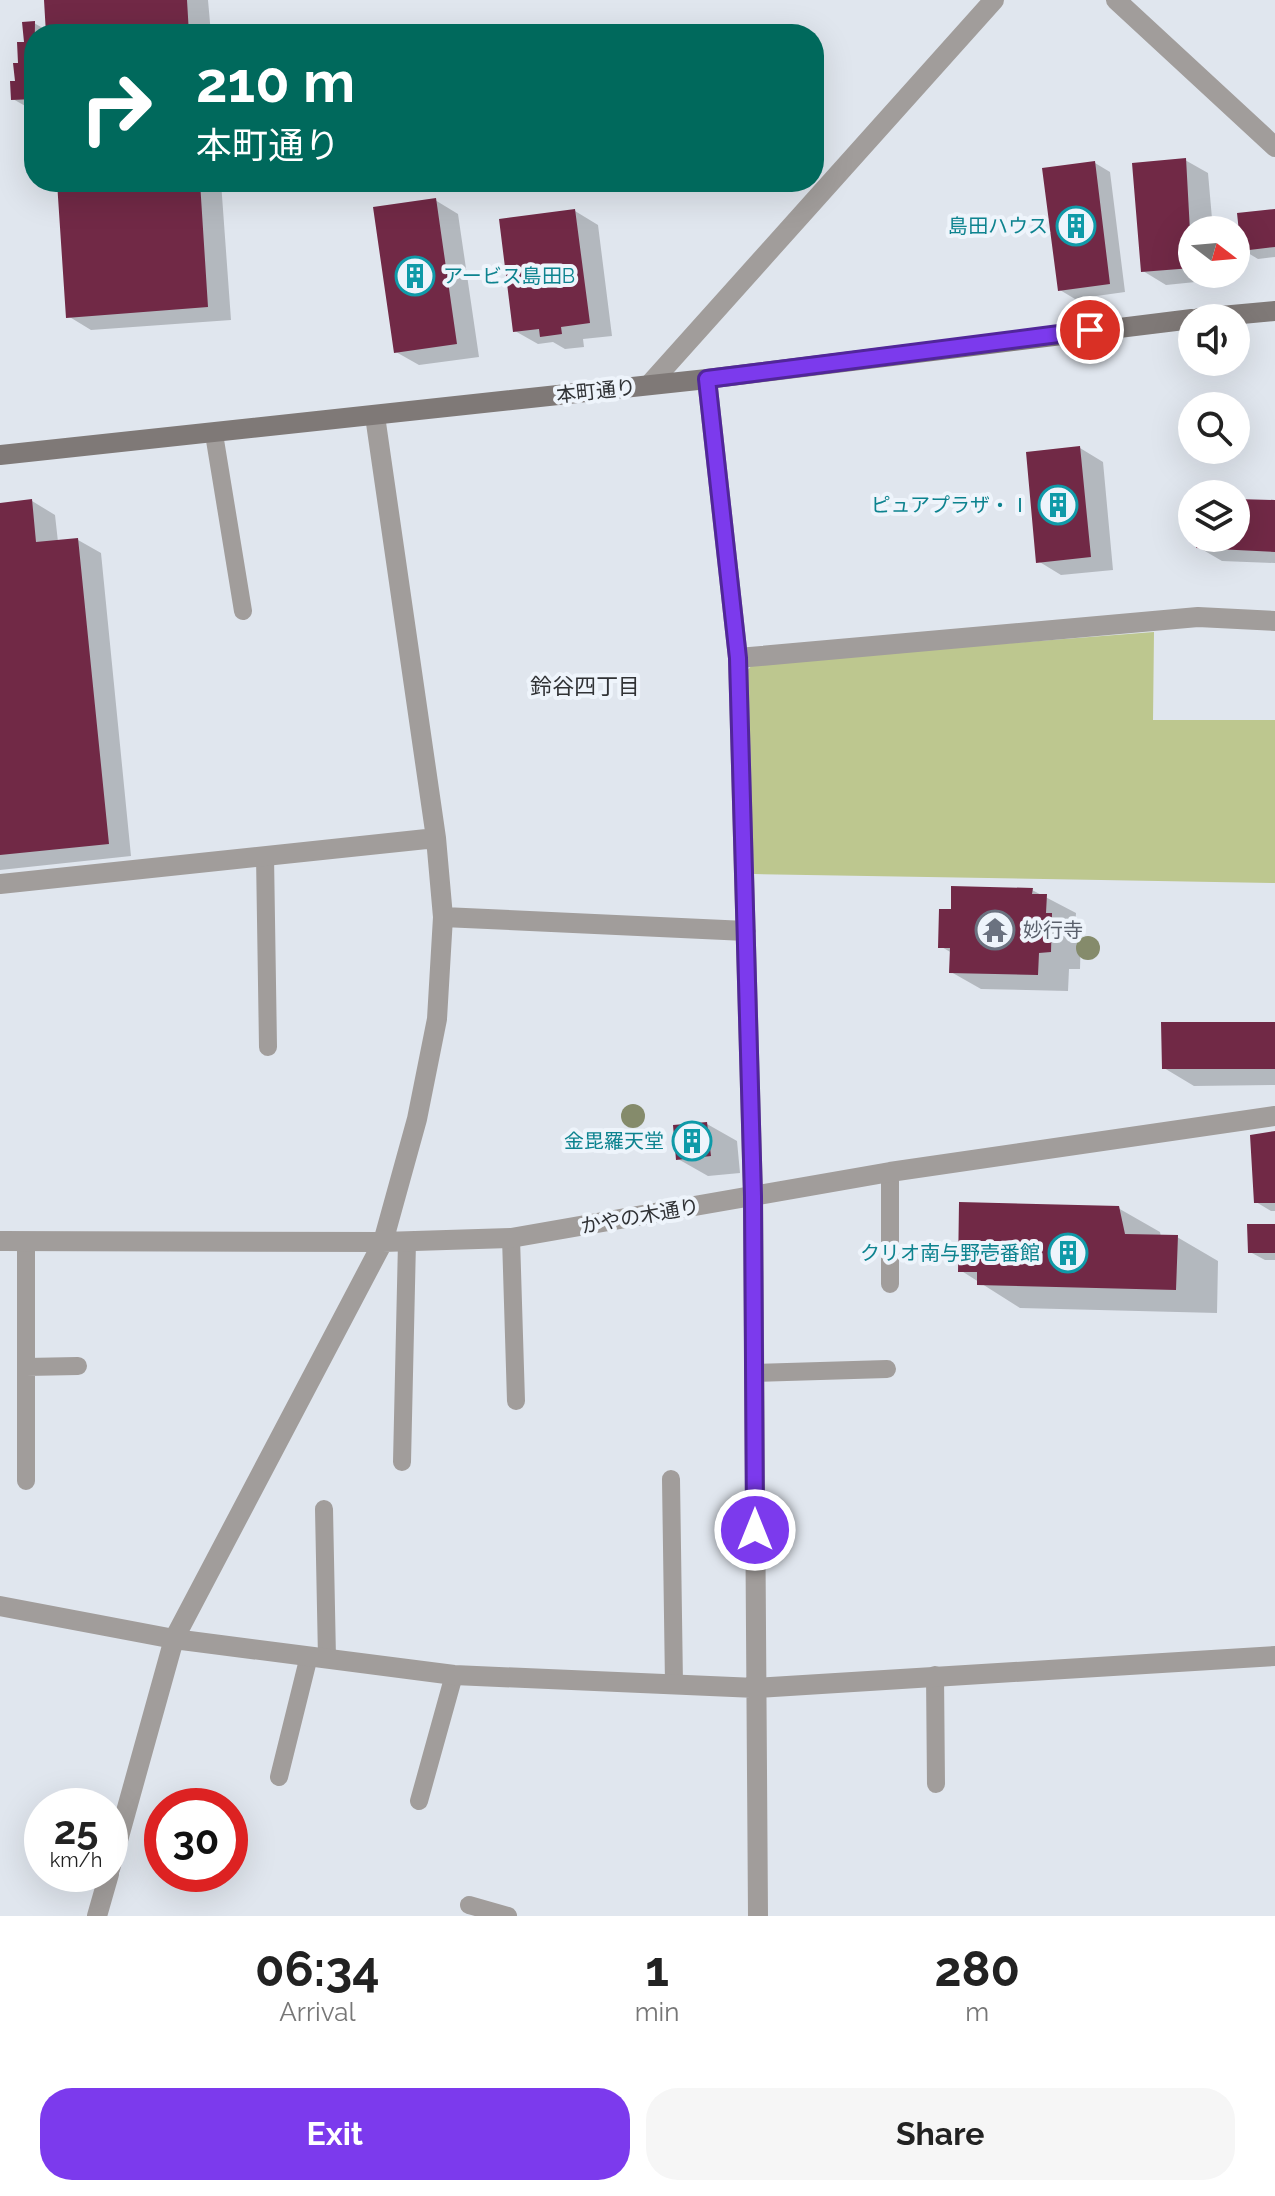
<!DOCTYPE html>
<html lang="en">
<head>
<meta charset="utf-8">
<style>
  :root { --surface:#fff; --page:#f6f6f6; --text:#222; --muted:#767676; --accent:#7c3aed }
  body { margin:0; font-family:Raleway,"Noto Sans JP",sans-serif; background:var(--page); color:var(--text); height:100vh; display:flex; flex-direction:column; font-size:30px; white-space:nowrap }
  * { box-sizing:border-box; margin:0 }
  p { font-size:26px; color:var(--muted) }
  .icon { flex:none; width:44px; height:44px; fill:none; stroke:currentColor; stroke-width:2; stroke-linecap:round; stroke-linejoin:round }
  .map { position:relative; height:1916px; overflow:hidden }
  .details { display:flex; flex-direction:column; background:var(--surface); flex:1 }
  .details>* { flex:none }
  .top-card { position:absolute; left:24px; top:24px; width:800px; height:168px; border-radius:32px; box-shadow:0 8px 32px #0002; background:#00695c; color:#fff; overflow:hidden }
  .needle { width:52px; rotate:106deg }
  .controls { position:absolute; left:1178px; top:216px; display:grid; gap:16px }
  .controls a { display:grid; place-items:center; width:72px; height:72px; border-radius:50%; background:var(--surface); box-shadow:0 8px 32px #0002; font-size:40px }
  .speed { position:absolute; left:24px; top:1788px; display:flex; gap:16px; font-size:40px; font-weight:700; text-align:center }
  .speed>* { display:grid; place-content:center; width:104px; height:104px; border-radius:50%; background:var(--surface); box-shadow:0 8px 32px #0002; line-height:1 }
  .speed small { font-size:20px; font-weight:400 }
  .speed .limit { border:12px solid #d22; background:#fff; color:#111 }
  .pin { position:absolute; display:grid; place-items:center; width:68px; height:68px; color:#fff; margin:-34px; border:4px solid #fff; border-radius:50%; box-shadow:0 2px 8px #0007 }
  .me { position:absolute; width:88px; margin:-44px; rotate:0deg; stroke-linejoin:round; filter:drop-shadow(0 0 6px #0008) }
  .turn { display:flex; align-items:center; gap:28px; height:168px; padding:0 40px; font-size:36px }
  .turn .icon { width:104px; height:104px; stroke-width:2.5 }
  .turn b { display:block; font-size:56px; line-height:68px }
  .eta { display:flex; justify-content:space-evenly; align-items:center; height:136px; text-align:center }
  .eta b { font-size:48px; font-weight:700; line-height:56px }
  .cta { display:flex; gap:16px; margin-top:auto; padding:16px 40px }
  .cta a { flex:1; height:92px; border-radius:32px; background:var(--accent); color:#fff; font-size:32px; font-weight:700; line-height:92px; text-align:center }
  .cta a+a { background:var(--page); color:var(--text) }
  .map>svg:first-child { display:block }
  .green { fill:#bdc78f }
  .shadow { fill:#0003 }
  .building { fill:#712946 }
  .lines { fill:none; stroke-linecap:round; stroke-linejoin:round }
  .lane { stroke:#a19d9b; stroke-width:18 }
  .street { stroke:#a19d9b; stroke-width:20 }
  .secondary { stroke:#7f7977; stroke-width:20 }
  .tree { fill:#858b6b }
  .route-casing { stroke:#51269a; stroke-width:20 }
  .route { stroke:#7c3aed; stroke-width:14 }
  .labels { text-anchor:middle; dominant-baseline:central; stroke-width:8; stroke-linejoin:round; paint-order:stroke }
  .culture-label { font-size:20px; fill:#0d838f; stroke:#eef4fb; text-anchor:end }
  .street-label { font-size:20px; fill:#303235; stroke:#eef4fb }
  .worship-label { font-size:20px; fill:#5b616d; stroke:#eef4fb; text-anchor:start }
  .neighbourhood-label { font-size:22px; fill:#303235; stroke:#eef4fb }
</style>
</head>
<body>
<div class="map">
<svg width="1275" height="1916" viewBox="0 0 1275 1916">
  <rect width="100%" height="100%" fill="#e0e6ee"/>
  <!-- green -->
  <path class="green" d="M1154 632 1153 720H1275V883L754 874 744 674 754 663Z"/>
  <!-- shadow -->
  <path class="shadow" d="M46 0H208L211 34H34V111L13 99 34 23 48 31Z
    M1185 160 1208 173 1213 230H1192V274H1234L1235 278 1166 285 1143 271Z
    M1095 163 1110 172 1125 292 1075 299 1060 290Z
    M59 182H221L231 320 91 330 68 316Z
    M435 200 458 214 479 357 419 365 396 352Z
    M575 211 598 225 612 336 583 339 584 347 565 349 553 342 538 344 515 331Z
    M1275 211V257L1258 259 1243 250Z
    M1080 448 1103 462 1113 570 1061 575 1038 561Z
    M32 501 55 515 58 542 78 540 101 553 131 856 0 870V505Z
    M1236 501 1275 502V563L1222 561 1198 547 1199 538H1236Z
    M1032 890 1076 913 1075 929 1081 932 1080 969H1069L1068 991 981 989 951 972 952 953 940 946 953 912Z
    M1275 1024V1085L1194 1086 1164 1068Z
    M707 1124 737 1141 740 1173 708 1176 678 1159Z
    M1275 1133V1211H1271L1256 1202Z
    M1118 1208 1160 1232 1161 1237H1177L1218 1261 1217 1313 1020 1308 960 1270Z
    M1275 1226V1260H1265L1250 1252Z"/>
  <!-- building -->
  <path class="building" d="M44 0H187L189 34H46Z
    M35 21 34 99 11 100 10 81H15L13 63H18L17 42H24L22 22Z
    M1186 158 1192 268 1141 272 1132 163Z
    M1095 161 1110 284 1058 291 1042 168Z
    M57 182H200L208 307 66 318Z
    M436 198 457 344 394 353 373 207Z
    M575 209 590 323 561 327 562 334 540 337 539 329 513 332 499 219Z
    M1275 209V247L1241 251 1237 213Z
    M1080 446 1091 557 1036 563 1026 452Z
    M32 499 36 542 78 538 109 844 0 855V503Z
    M1236 499 1275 500V552L1196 548 1197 538H1236Z
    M951 886 1033 888 1032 894H1047L1046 913H1052L1051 952 1039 953 1038 975 949 973 950 948H938L939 909H951Z
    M1161 1022H1275V1069H1162Z
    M707 1122 711 1156 676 1160 673 1125Z
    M1275 1131V1203H1254L1250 1135Z
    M959 1202 1119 1206 1125 1234 1178 1235 1176 1290 977 1285V1272H958Z
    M1247 1224H1275V1253H1248Z"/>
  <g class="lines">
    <!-- lane -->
    <path class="lane" d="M214 434 243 611
      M265 856 268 1047
      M511 1238 516 1401
      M26 1242V1481
      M890 1284V1172
      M26 1367 78 1366
      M754 1373 887 1369
      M402 1462 407 1242
      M671 1479 674 1684
      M324 1509 327 1658
      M935 1675 936 1784
      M279 1777 309 1656
      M419 1801 454 1675
      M469 1905 508 1916"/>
    <!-- street -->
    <path class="street" d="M1116 0 1275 147
      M707 379 738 658 753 1196 758 1916
      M649 385 994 0
      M738 658 1198 617 1275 621
      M0 884 436 838
      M443 917 746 931
      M0 1241 383 1242 511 1238 890 1172 1275 1116
      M0 1606 174 1639 454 1675 756 1688 1275 1656
      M110 1869 174 1639 383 1242 417 1119 437 1019 443 917 436 838 375 416
      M97 1916 109 1874"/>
    <!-- secondary -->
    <path class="secondary" d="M1199 318 1275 311
      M0 455 707 379 1192 319"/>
  </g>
  <!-- trees -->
  <g class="tree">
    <circle cx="1088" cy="948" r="12"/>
    <circle cx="633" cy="1116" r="12"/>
  </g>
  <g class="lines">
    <!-- route casing -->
    <g class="route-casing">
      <path id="route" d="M755 1530 753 1196 738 658 707 379 1090 330"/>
    </g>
    <!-- route -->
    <use href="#route" class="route"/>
  </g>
  <!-- icons -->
  <defs>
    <g id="building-ring" transform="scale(2)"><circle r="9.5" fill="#eef4fb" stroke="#0f9aa8" stroke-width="1.5"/><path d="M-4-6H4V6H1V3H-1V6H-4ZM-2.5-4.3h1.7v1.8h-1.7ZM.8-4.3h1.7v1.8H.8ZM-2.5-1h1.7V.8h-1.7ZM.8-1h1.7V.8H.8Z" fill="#0f9aa8"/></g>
    <g id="temple-ring" transform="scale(2)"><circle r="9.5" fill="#eef4fb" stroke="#6b7280" stroke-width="1.5"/><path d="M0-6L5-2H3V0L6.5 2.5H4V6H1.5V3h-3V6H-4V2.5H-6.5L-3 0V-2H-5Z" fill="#6b7280"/></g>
  </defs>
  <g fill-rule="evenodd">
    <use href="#building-ring" x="1076" y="226"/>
    <use href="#building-ring" x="415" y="276"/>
    <use href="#building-ring" x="1058" y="505"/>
    <use href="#temple-ring" x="995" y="930"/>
    <use href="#building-ring" x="692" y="1141"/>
    <use href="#building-ring" x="1068" y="1253"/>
  </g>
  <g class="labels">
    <!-- culture labels -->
    <g class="culture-label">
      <text x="1048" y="226">島田ハウス</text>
      <text x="443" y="276" text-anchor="start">アービス島田B</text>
      <text x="1030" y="505">ピュアプラザ・Ⅰ</text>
      <text x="664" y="1141">金毘羅天堂</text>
      <text x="1040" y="1253">クリオ南与野壱番館</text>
    </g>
    <!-- street labels -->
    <g class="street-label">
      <text transform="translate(596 391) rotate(-6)">本町通り</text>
      <text transform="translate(640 1216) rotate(-10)">かやの木通り</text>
    </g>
    <!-- worship labels -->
    <g class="worship-label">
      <text x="1023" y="930">妙行寺</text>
    </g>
    <!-- neighbourhood labels -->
    <g class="neighbourhood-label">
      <text x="585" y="686">鈴谷四丁目</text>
    </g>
  </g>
</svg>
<div class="controls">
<a><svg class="needle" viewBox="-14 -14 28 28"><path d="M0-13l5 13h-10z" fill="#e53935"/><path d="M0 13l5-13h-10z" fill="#767676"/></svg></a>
<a><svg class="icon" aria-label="sound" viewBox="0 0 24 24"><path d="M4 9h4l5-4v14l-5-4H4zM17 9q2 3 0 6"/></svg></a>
<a><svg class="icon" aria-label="search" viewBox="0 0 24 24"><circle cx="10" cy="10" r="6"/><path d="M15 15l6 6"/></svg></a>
<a><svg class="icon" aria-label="layers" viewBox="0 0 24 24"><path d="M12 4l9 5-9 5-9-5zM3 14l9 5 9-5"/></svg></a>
</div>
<div class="speed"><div>25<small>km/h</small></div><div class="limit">30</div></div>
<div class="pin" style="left:1090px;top:330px;background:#d93025"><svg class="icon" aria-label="arrive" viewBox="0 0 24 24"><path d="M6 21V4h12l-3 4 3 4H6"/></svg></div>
<svg class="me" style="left:755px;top:1530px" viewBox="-20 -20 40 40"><circle r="17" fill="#7c3aed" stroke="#fff" stroke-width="3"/><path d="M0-11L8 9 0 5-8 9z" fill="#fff"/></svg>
<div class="top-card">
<div class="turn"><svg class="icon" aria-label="right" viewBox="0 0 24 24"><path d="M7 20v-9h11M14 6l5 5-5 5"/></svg><div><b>210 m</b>本町通り</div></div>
</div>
</div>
<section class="details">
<div class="eta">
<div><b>06:34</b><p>Arrival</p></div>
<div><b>1</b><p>min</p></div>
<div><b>280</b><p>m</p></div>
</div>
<div class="cta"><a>Exit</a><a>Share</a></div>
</section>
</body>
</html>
